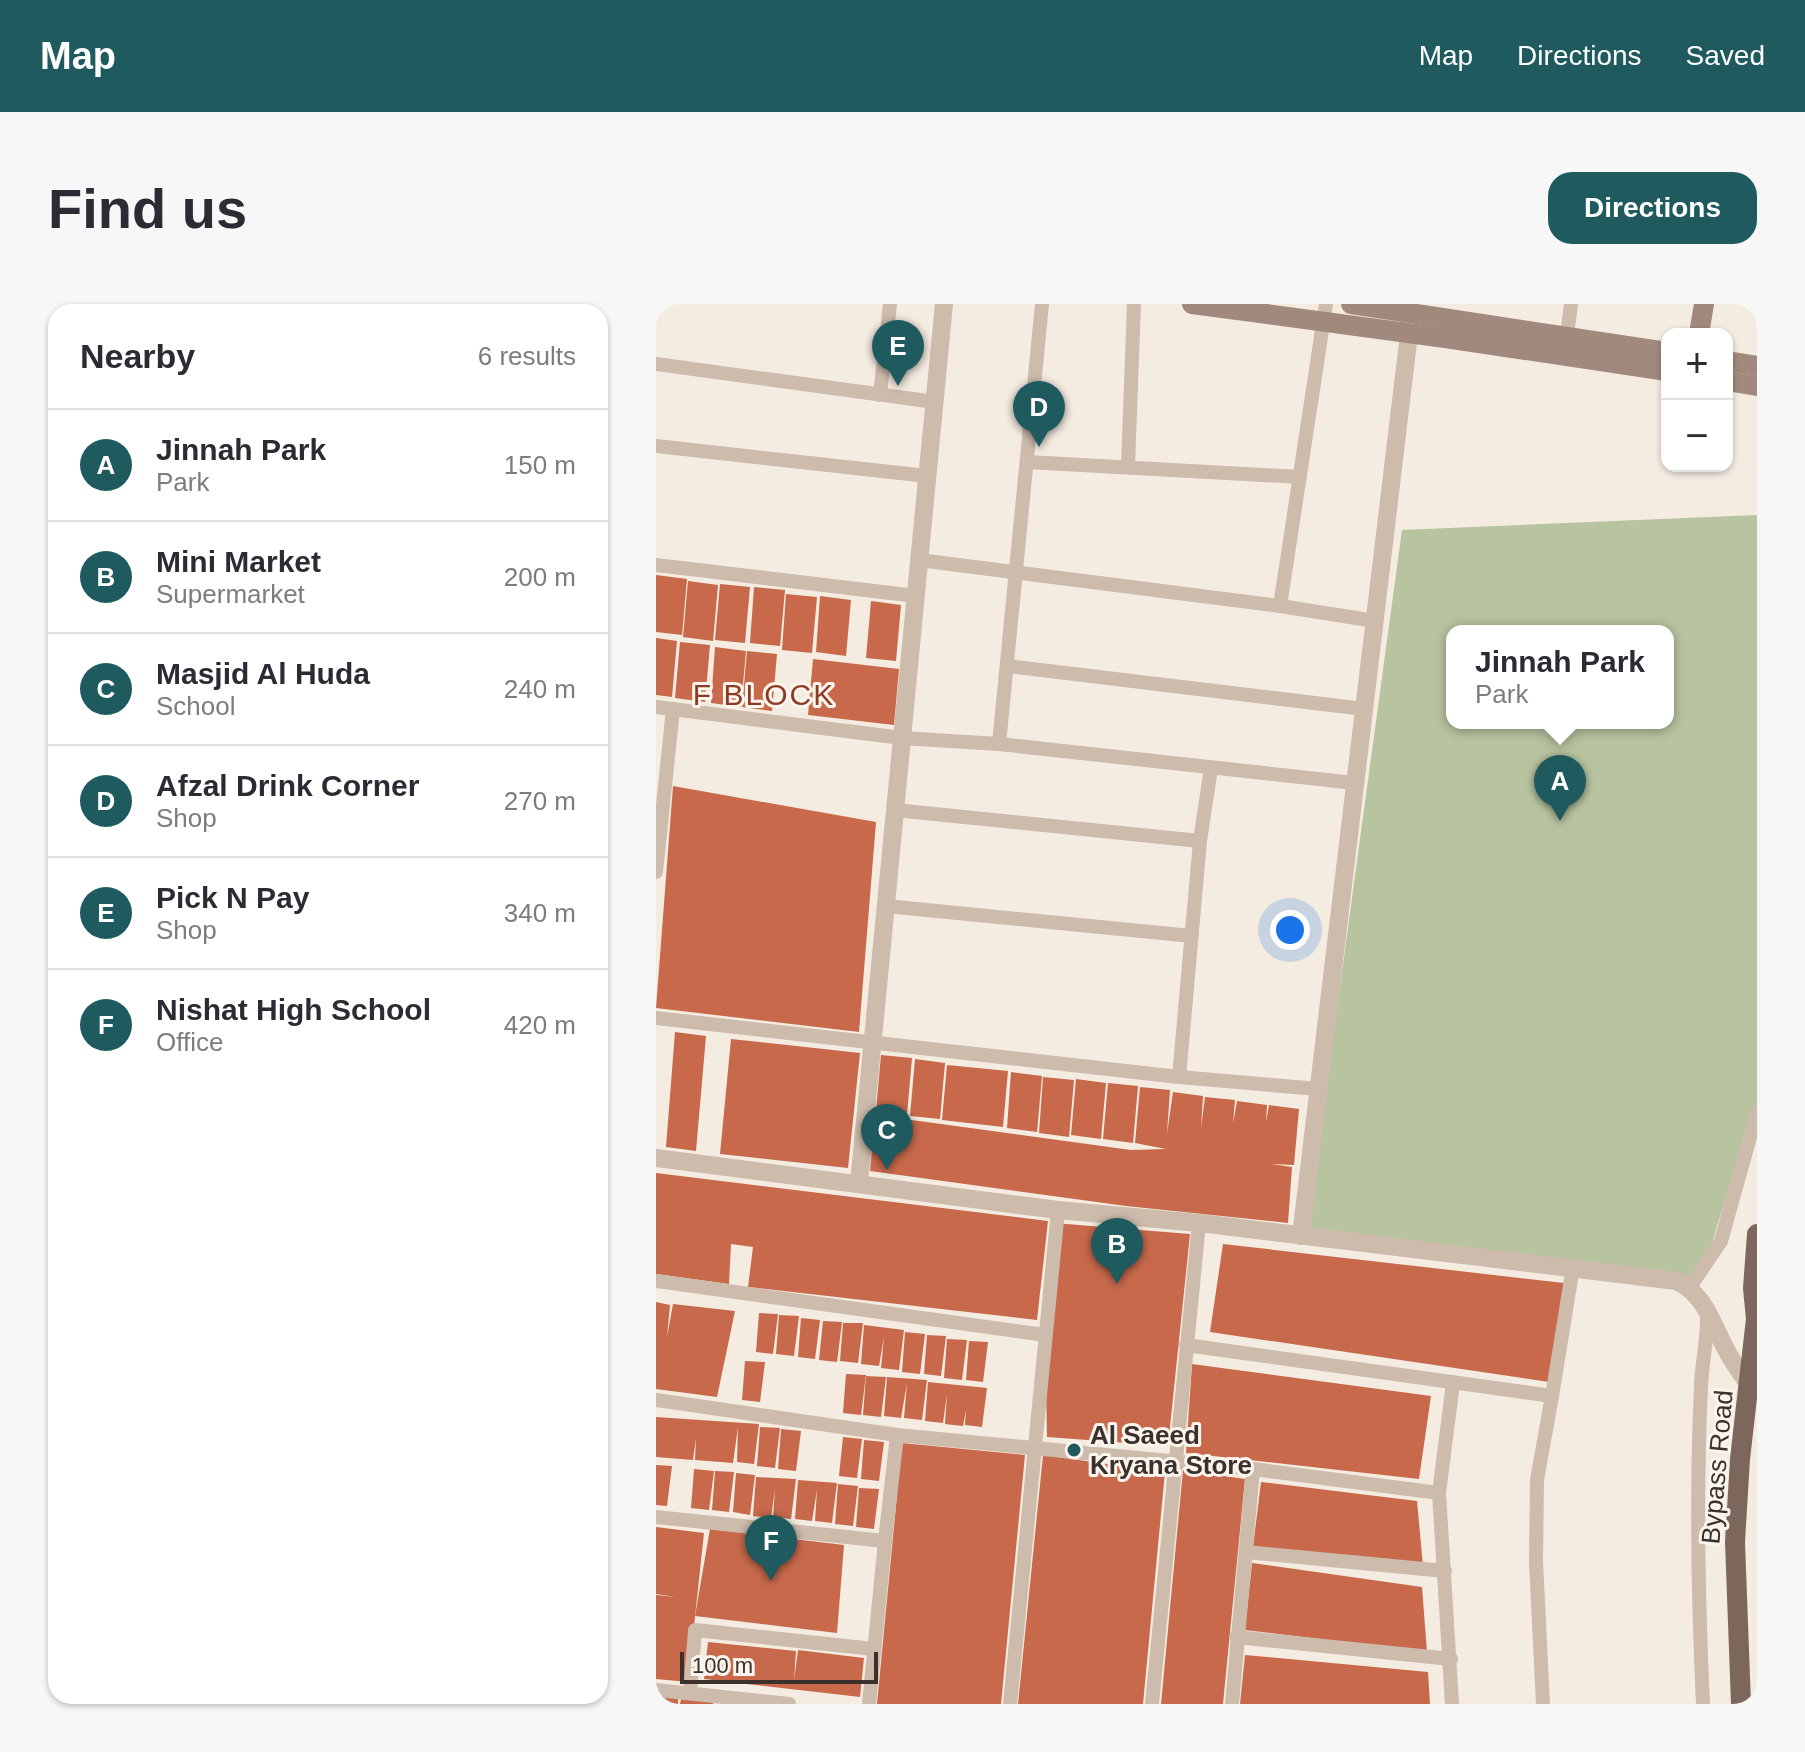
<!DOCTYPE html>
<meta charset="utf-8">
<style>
:root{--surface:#fff;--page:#f7f7f7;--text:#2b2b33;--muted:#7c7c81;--line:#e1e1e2;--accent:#1f5a5e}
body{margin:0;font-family:Helvetica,sans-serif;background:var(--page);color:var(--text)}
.controls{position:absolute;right:24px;top:24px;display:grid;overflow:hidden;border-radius:16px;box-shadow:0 2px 6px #0004}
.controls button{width:72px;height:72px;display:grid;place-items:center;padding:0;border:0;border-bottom:2px solid var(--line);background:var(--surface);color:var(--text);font:40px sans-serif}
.scale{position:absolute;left:24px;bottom:20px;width:198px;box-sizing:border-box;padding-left:8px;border:4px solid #3b302b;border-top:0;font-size:22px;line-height:28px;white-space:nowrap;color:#3b302b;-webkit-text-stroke:6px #fbf5ee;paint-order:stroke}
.you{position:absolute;left:634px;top:626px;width:28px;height:28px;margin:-20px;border:6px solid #fff;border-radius:50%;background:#1a73e8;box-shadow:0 0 0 12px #1a73e833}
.badge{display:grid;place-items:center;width:52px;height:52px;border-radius:50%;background:var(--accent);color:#fff;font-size:26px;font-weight:700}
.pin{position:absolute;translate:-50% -66px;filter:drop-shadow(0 2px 4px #0008)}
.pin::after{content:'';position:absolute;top:42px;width:28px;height:24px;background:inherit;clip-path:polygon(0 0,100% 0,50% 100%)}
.popup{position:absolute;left:790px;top:321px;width:228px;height:104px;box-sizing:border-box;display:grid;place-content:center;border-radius:16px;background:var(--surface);filter:drop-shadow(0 2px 6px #0005);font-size:26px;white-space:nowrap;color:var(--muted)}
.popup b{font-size:30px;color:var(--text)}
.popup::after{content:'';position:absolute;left:50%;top:100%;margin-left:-16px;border:16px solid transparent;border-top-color:var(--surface)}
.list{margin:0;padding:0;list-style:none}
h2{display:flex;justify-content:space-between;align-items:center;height:104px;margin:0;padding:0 32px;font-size:34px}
h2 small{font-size:26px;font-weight:400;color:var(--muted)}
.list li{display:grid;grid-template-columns:52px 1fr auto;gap:24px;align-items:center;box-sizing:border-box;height:112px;padding:0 32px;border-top:2px solid var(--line)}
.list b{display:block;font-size:30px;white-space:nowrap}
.list p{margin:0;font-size:26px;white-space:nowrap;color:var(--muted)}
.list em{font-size:26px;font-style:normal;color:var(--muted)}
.map{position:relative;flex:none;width:1101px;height:1400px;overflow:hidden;border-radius:24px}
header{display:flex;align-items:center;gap:48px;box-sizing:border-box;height:112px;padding:0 40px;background:var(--accent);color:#fff}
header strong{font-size:38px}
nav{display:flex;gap:44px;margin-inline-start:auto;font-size:28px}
.intro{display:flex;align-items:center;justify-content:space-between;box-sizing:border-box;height:192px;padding:0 48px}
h1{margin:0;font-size:56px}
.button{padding:20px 36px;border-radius:24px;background:var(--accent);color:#fff;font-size:28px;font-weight:700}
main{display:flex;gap:48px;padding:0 48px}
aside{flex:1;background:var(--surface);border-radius:24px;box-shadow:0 2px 6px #0004}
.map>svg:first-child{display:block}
.green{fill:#b8c4a0;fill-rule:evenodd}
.building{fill:#c8694b}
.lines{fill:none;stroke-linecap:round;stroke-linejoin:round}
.minor{stroke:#cdbbac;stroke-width:14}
.tertiary{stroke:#cdbbac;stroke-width:18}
.secondary{stroke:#a18a7d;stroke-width:20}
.primary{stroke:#7d675c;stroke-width:20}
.poi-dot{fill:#1f5a5e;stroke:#fbf5ee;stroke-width:3}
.labels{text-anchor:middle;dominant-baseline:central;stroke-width:6;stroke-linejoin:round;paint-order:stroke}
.poi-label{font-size:26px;font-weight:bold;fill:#3b302b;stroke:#fbf5ee;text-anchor:start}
.street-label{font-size:26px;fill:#3b302b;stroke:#fbf5ee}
.quarter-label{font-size:30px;letter-spacing:2px;fill:#8c3b22;stroke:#fbf5ee}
</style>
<header>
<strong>Map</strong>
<nav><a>Map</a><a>Directions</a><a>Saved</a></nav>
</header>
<div class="intro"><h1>Find us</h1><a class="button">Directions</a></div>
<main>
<aside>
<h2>Nearby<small>6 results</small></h2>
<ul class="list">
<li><span class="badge">A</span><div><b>Jinnah Park</b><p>Park</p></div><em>150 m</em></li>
<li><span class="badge">B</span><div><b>Mini Market</b><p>Supermarket</p></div><em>200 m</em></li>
<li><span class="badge">C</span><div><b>Masjid Al Huda</b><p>School</p></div><em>240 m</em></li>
<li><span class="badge">D</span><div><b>Afzal Drink Corner</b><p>Shop</p></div><em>270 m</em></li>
<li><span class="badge">E</span><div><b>Pick N Pay</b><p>Shop</p></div><em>340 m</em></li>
<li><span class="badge">F</span><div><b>Nishat High School</b><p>Office</p></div><em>420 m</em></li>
</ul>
</aside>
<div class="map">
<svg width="1101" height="1400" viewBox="0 0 1101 1400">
<rect width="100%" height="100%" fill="#f4ebe1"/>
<!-- green -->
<path class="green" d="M1101 211V808L1093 818 1045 975 651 925 746 226ZM796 327H1012V419H796Z"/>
<!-- building -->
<g class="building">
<polygon points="0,271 31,275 26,331 0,328"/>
<polygon points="32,277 62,281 57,337 27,333"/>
<polygon points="64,280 94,283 89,339 59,336"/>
<polygon points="98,283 129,286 124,342 94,339"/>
<polygon points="130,290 161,293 156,349 126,346"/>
<polygon points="164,292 195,296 190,352 160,348"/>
<polygon points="215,297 245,301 240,357 210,354"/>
<polygon points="0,334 21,337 16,393 0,391"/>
<polygon points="24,338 54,341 49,398 19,394"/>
<polygon points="59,343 90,347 85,403 55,399"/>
<polygon points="91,347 121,350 116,407 86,403"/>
<polygon points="157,355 243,365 238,421 152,411"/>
<polygon points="17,482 220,518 203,728 0,704"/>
<polygon points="19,728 50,732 40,847 10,843"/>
<polygon points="75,735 204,749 192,864 64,850"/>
<polygon points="225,751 256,754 251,811 220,807"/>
<polygon points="259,755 289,759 284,815 254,812"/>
<polygon points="291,761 352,767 347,823 286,816"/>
<polygon points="355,768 386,772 381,828 351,824"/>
<polygon points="387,773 418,776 413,833 383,829"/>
<polygon points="420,775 450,779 445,835 415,831"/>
<polygon points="452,779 482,782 477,839 447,835"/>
<polygon points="484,783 514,786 511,830 517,788 547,792 545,824 549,793 579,796 577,820 581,797 611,801 610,818 613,801 643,805 638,861 615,860 636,863 632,919 470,902 214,867 219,811 475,846 510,845 479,839"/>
<polygon points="0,869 392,917 381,1016 92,983 97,943 75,940 73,980 0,970"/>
<polygon points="398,919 534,930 512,1142 391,1133 389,1031"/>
<polygon points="567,940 908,979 893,1078 554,1028"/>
<polygon points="0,998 14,1001 11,1033 17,1000 79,1007 61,1093 0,1085"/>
<polygon points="103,1009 122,1010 117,1050 100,1048"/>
<polygon points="123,1011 143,1012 138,1052 120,1050"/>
<polygon points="145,1014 164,1016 159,1055 142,1053"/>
<polygon points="167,1017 186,1018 181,1058 163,1056"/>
<polygon points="187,1019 207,1019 202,1059 184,1057"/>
<polygon points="208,1021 248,1026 243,1066 225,1064 228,1033 223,1062 205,1060"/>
<polygon points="249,1028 269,1030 264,1070 246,1068"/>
<polygon points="271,1031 290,1032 285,1072 268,1070"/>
<polygon points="291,1035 311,1036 306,1076 288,1074"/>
<polygon points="313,1037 332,1038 327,1078 310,1076"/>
<polygon points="89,1057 109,1058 104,1098 86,1096"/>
<polygon points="536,1060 775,1092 763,1175 530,1149"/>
<polygon points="190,1070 210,1071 205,1111 187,1109"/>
<polygon points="210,1072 230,1073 225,1113 207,1111"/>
<polygon points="231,1073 271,1076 266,1116 248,1114 251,1079 245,1114 228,1112"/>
<polygon points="272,1078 331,1084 326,1123 309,1121 310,1106 307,1122 289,1120 291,1090 287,1119 269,1117"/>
<polygon points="0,1113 103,1120 98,1160 81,1158 82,1123 77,1159 39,1156 40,1134 37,1156 0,1153"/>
<polygon points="104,1123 124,1124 119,1164 101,1162"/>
<polygon points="125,1125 145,1127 140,1167 122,1165"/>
<polygon points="187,1133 206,1135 201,1174 183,1172"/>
<polygon points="208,1136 228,1138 223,1177 205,1175"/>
<polygon points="246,1139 369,1151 345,1400 221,1400"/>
<polygon points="387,1151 509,1168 487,1400 362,1400"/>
<polygon points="0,1161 16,1162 11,1202 0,1201"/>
<polygon points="38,1165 58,1167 53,1206 35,1204"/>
<polygon points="527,1166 589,1175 567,1400 505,1400"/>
<polygon points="59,1167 78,1168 73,1208 56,1206"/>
<polygon points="80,1169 99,1171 94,1211 77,1208"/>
<polygon points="100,1173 140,1175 135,1215 117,1213 119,1185 115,1214 97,1212"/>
<polygon points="142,1176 181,1179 176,1219 159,1217 161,1186 156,1217 139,1215"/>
<polygon points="605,1178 761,1197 767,1262 597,1243"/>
<polygon points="182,1180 202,1182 197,1222 179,1220"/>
<polygon points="203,1184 223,1185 218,1225 200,1223"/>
<polygon points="0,1223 48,1229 32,1378 0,1375 0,1291 20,1293 0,1290"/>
<polygon points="54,1225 188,1241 181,1329 39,1312"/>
<polygon points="596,1259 766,1283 771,1348 589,1326"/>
<polygon points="52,1338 140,1347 138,1377 142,1346 208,1354 204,1393 48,1375"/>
<polygon points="589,1351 772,1368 774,1400 584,1400"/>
<polygon points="0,1392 22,1394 22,1400 0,1400"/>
<polygon points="25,1395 57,1398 57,1400 24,1400"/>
</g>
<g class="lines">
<!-- minor -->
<g class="minor">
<polyline points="910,39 915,0"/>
<polyline points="0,60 279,98"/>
<polyline points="224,91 234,0"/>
<polyline points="0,142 271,172"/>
<polyline points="371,158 644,173"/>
<polyline points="472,162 478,0"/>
<polyline points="263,256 624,302 719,317"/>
<polyline points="0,261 260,292"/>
<polyline points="624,302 670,0"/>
<polyline points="352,362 708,405"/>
<polyline points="0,403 246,434 343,440 699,479"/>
<polyline points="343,440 386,0"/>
<polyline points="239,506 544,537"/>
<polyline points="0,568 17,405"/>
<polyline points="230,602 536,632"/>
<polyline points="0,714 523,773 662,785"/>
<polyline points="523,773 544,537 555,464"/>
<polyline points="0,977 389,1031"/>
<polyline points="1034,983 1065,937 1101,808"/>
<polyline points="530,1041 896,1092 881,1176 880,1258 887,1400"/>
<polyline points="896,1092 917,963"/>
<polyline points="0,1096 241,1131"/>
<polyline points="783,1189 797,1079"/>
<polyline points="0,1213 229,1237 241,1131 597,1165 783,1189 796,1400"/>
<polyline points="590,1248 789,1267"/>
<polyline points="580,1333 795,1355"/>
<polyline points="0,1386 133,1400"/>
<polyline points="34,1389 39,1326 218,1345"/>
<polyline points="213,1400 229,1237"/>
<polyline points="354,1400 402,906"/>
<polyline points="496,1400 543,919"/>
<polyline points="576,1400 597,1165"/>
<path d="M1047 1400C1042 1295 1040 1187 1045 1082 1046 1057 1052 1034 1051 1009"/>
</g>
<!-- tertiary -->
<g class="tertiary">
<path d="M0 854 402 906 543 919 1020 977C1050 990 1057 1023 1072 1049 1078 1060 1086 1071 1093 1081"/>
<polyline points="203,879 288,0"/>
<polyline points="645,932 753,30"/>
</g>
<!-- secondary -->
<g class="secondary">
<polyline points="536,0 789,34 1011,67"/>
<polyline points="695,0 1011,48"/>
<polyline points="1043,30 1048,0"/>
<polyline points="1071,57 1101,62"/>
<polyline points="1071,77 1101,82"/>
</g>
<!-- primary -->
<polyline class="primary" points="1085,1400 1079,1238 1084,1155 1100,1015 1097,984 1101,930"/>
</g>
<!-- markers -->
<circle class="poi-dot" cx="418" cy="1146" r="8"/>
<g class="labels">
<!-- poi labels -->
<g class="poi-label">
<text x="434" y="1131">Al Saeed<tspan x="434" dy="30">Kryana Store</tspan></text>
</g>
<!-- street labels -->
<g class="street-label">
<text transform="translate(1061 1163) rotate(-85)">Bypass Road</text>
</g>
<!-- quarter labels -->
<g class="quarter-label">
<text x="108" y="390">F BLOCK</text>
</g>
</g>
</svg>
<div class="controls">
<button>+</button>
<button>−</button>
</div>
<div class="scale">100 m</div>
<div class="you"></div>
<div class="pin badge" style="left:904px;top:517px">A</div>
<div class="popup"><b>Jinnah Park</b>Park</div>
<div class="pin badge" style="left:461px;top:980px">B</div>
<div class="pin badge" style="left:231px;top:866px">C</div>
<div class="pin badge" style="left:383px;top:143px">D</div>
<div class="pin badge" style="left:242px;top:82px">E</div>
<div class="pin badge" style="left:115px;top:1277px">F</div>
</div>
</main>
